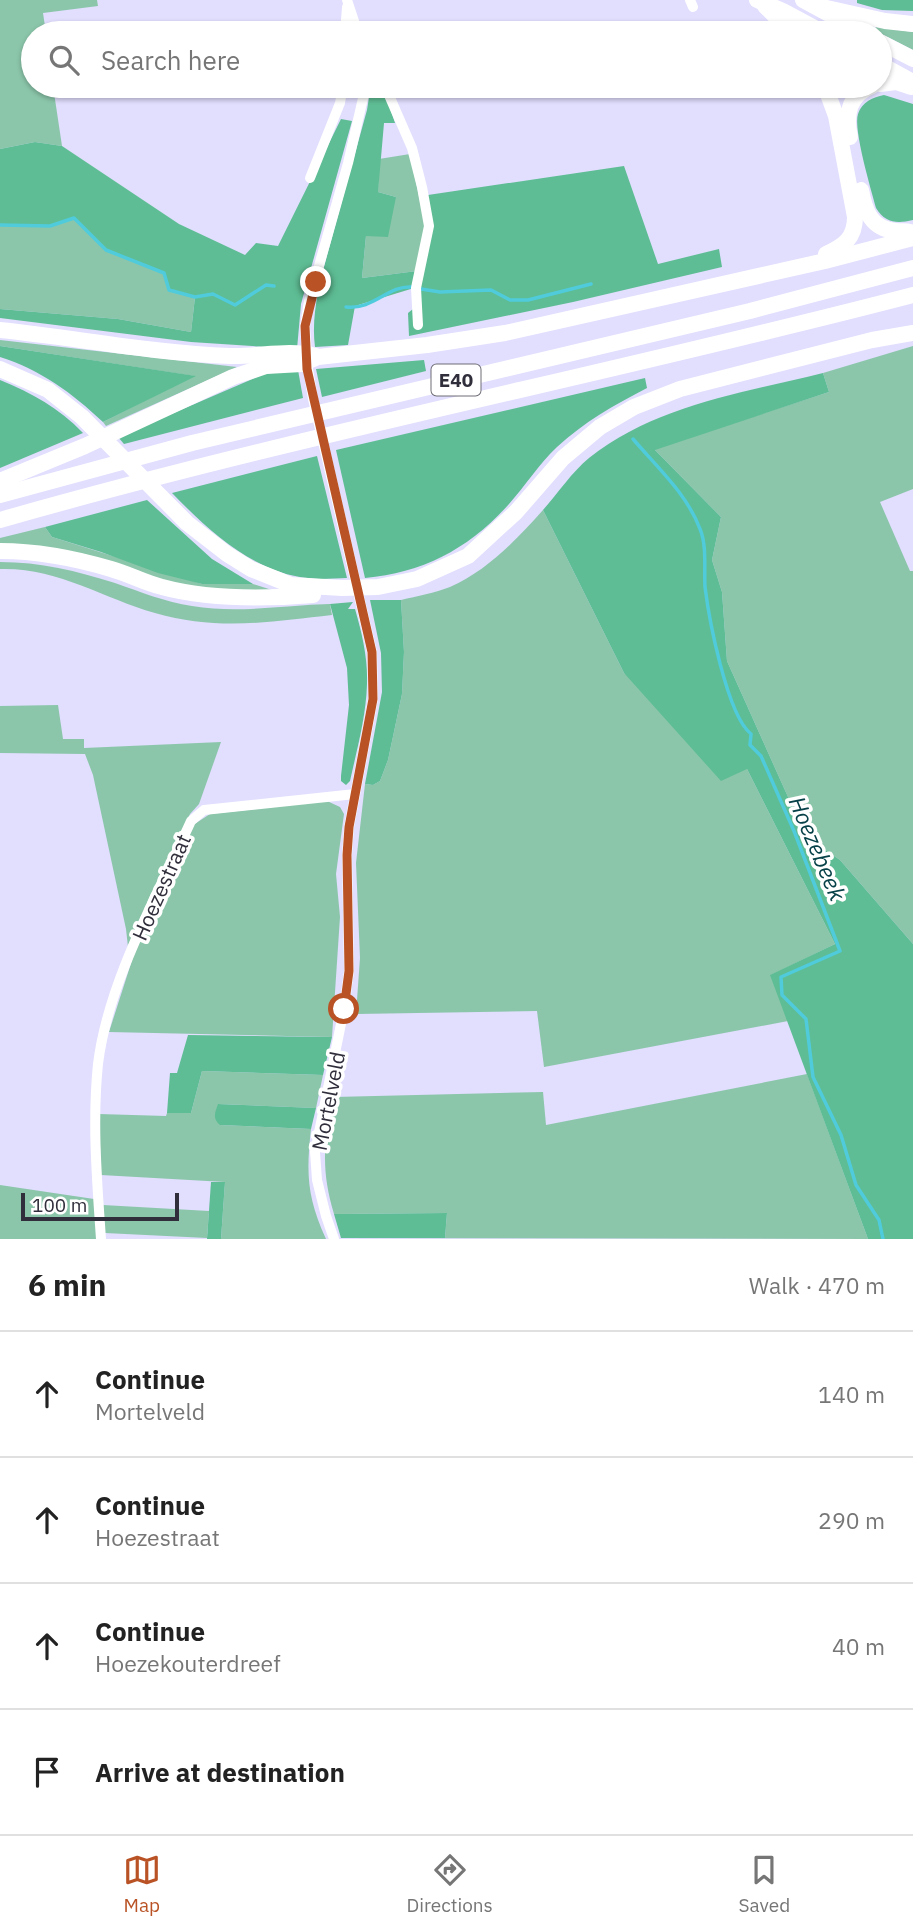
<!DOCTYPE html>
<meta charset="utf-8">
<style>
:root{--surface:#fff;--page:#f6f6f6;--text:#222;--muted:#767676;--line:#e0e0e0;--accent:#b95326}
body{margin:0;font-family:"IBM Plex Sans",sans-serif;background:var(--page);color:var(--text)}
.scale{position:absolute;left:21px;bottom:18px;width:158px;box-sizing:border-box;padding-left:7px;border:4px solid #302e3b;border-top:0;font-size:19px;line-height:24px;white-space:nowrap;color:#302e3b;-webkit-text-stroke:5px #fff;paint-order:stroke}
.stop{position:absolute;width:21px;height:21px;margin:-16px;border:5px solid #b95326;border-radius:50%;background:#fff}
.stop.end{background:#b95326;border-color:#fff;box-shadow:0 2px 7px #0008}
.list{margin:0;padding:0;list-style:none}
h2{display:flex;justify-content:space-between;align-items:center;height:91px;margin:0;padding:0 28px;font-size:30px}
h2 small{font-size:23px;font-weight:400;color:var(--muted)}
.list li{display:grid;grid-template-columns:46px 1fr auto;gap:21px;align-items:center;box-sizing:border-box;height:126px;padding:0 28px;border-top:2px solid var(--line)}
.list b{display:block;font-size:26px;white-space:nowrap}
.list p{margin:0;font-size:23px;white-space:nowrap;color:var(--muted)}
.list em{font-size:23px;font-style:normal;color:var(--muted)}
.icon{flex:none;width:38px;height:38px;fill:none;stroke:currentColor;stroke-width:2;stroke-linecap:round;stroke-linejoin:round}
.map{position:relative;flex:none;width:913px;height:1239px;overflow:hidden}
.search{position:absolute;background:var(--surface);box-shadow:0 2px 5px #0004;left:21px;right:21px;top:21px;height:77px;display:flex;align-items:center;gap:18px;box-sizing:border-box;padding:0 24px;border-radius:38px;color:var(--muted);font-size:26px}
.sheet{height:595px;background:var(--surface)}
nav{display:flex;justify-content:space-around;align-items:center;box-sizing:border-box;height:98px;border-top:2px solid var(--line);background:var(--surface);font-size:19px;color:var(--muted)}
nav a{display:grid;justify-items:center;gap:4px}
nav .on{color:var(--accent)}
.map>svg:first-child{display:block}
.green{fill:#8bc6aa}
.forest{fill:#5ebd94}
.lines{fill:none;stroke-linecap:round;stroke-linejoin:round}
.stream{stroke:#50cbdb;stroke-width:3.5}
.minor{stroke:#fff;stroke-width:10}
.highway{stroke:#fff;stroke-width:16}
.route{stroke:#b95326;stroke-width:9}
.labels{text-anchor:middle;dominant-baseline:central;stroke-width:7;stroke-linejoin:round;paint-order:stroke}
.shield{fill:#fff;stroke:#6e6d76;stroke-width:2}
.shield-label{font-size:19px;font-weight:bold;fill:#302e3b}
.street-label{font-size:21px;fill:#302e3b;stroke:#fff}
.water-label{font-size:23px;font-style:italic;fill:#084249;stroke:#fff}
</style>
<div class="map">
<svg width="913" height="1239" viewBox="0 0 913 1239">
<rect width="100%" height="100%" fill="#e1defe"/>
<!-- green -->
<g class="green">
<polygon points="0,0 97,0 98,6 43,13 46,33 33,33 33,86 53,86 62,146 35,142 0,149"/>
<polygon points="876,27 913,32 913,50 874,30"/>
<polygon points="410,154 425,225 417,271 362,278 366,236 396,197 378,192 379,159"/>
<polygon points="74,218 106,250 164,273 169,290 195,297 191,332 118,319 0,309 0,225 50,226"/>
<polygon points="0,340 237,367 106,426 103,422 194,376 0,346"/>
<polygon points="913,346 913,489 880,502 910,571 913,571 913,944 840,860 806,837 727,661 722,592 712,560 721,517 654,449 829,392 823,373"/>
<path d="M543 510 624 673 747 769 835 944 771 975 788 1021 544 1067 537 1011 356 1014 360 958 356 863 365 784 373 785 380 781 388 760 402 694 404 652 401 600C417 596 435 593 450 587 488 570 516 540 543 510Z"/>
<polygon points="45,527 52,537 202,584 253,584 272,590 214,592 0,545 0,538"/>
<path d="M0 562C40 562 77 571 115 583 141 592 165 602 192 606 239 614 284 605 330 604L332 615C269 622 218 631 155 613 103 598 56 567 0 569Z"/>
<polygon points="58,705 63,739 84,739 84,748 221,742 199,804 190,814 128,947 126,929 93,775 85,754 0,753 0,706"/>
<polygon points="327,801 340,807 344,814 336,874 340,917 332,1037 109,1032 134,954 193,825 210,814"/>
<path d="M202 1071 323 1075 316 1108 219 1104 220 1125 311 1129C306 1174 307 1197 326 1239H221L225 1182 101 1175 99 1114 166 1116 167 1113H191Z"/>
<path d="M807 1074 868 1239 341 1238H445L447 1213 334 1214C321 1171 323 1140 334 1097L543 1092 546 1125Z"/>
<polygon points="0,1185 94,1199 97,1239 0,1239"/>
<polygon points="103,1205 209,1211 207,1238 105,1233"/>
</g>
<!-- forest -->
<g class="forest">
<polygon points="857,0 913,0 913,11 882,10 857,3"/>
<path d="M370 91 382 92 387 99 395 123H384L378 192 396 197 388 237 366 236 362 278 417 271 414 288 355 306 348 345 315 347C310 309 324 268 334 230 345 190 356 150 367 110Z"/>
<path d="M884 95 913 104V220C897 224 885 223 876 208 871 189 853 129 858 114 862 102 873 97 884 95Z"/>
<polygon points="341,119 352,121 301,304 297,349 191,342 0,318 0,309 118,319 191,332 195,297 169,290 164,273 106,250 74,218 50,226 0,225 0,149 35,142 62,146 179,224 245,255 256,243 278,246"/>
<polygon points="624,166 658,264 719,249 722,267 573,302 409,336 408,313 419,304 428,195"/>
<path d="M0 346 196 376 103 422C72 393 41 370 0 357Z"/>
<polygon points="424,360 426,371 322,397 316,369"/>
<polygon points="298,370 303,398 124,444 118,437 264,374"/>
<path d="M823 373 829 392 655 450 721 517 712 560 722 592 727 661 806 837 840 860 913 944V1239H868L770 975 835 944 747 769 721 781 624 673 543 510C558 493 572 472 589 458 656 405 743 393 823 373Z"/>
<path d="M645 378 647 388C614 405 584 422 557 447 539 464 525 486 509 504 470 548 423 573 365 578L336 450Z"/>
<path d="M0 380C32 393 59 408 83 433L0 468Z"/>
<path d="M317 456 347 578C334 578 321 580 308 578 254 573 208 530 172 493Z"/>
<polygon points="147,500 212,559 253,584 202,584 158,573 101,552 52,537 45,527"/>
<polygon points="370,600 401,600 404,652 402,694 388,760 380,781 373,785 365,784 382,692 381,653"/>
<path d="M353 602 348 609H355C362 633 368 659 367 684 366 717 357 749 350 781L346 785 341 781V776L349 705 347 668 330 604Z"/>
<polygon points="188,1035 332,1037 323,1075 202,1071 191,1113 167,1113 170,1073 177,1073"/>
<path d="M218 1104 316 1108 311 1129 220 1125C212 1118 215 1113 218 1104Z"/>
<polygon points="211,1182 225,1182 221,1239 207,1239"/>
<polygon points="447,1213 445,1238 341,1238 334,1214"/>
</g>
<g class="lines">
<!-- stream -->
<g class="stream">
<polyline points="0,225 50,226 74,218 106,250 164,273 169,290 195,297 213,294 235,305 266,285 274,286"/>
<polyline points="421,289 440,292 491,290 510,300 528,300 591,284"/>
<path d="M346 307C374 310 388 285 412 287"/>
<path d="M633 439C657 467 687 494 700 529 707 545 704 569 705 587 709 619 727 715 751 734L750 745 761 756 794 831 840 951 781 977 782 995 806 1019 813 1077 841 1135 856 1185 879 1220 883 1239"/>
</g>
<!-- minor -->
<g class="minor">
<polyline points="347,0 358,33"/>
<polyline points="690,0 693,7"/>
<polyline points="345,33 347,7"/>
<polyline points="385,86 412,148 422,187 429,226 416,288 418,325"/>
<polyline points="310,178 340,103 343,86"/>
<path d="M101 1239C97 1181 92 1122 98 1064 108 982 157 896 191 821L204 810 355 794"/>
<polyline points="334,1239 326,1216 317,1180 315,1152 344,1009 349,971 347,855 349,827 373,699 372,652 313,399 308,369 305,326 309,301 348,163 364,94 364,86"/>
</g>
<!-- highway -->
<g class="highway">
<polyline points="757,0 783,11 824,33"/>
<polyline points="803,0 864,33"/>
<polyline points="813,5 885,21 913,24"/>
<polyline points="765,6 792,33"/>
<polyline points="880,42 913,59"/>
<polyline points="880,64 913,82"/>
<polyline points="880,84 896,82 911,87"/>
<path d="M825 86 836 116 855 217C855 238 844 246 826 254"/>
<path d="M850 137C845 114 849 95 872 86"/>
<path d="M861 190C865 211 871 229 896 231 903 232 906 230 913 233"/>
<path d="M0 330C77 338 153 353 230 356 259 357 288 349 316 356"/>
<polyline points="0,369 48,390 82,417 187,523 227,554 251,569 291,585 342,588 378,587 417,579 468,556 516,512 563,458 600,427 634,407 680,389 872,340 913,333"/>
<polyline points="0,481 85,446 233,377 266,366 302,364 318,357 427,345 505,333 825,261 913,238"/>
<polyline points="0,495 192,443 750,311 913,268"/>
<path d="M0 520C302 434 610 374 913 295"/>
<path d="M0 551C39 551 74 558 111 569 129 574 145 583 162 587 210 600 264 599 313 595"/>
</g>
</g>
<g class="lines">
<!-- route -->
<polyline class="route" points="316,282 305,326 307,369 372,652 373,699 349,827 347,855 349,971 344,1009"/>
</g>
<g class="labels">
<!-- shield labels -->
<rect class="shield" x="431.5" y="364.5" width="49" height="31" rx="5"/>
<g class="shield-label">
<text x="456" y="380">E40</text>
</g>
<!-- street labels -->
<g class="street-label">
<text transform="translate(161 887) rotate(-66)">Hoezestraat</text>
<text transform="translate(328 1101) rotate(-79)">Mortelveld</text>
</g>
<!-- water labels -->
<g class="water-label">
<text transform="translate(818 848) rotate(67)">Hoezebeek</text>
</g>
</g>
</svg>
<div class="scale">100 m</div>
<div class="stop" style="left:344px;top:1009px"></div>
<div class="stop end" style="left:316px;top:282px"></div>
<div class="search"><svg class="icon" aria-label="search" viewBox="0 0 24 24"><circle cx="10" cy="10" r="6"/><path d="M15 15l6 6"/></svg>Search here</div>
</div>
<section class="sheet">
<h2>6 min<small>Walk · 470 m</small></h2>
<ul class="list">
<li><svg class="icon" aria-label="ahead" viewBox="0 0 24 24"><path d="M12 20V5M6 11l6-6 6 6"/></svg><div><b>Continue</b><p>Mortelveld</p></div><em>140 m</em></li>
<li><svg class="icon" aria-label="ahead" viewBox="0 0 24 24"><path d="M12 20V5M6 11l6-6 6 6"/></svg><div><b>Continue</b><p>Hoezestraat</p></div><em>290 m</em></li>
<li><svg class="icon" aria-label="ahead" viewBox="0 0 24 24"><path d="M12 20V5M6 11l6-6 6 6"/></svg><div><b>Continue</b><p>Hoezekouterdreef</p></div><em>40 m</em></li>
<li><svg class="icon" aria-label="arrive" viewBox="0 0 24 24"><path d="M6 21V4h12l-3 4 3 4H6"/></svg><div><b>Arrive at destination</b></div></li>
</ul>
</section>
<nav>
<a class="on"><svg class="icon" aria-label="map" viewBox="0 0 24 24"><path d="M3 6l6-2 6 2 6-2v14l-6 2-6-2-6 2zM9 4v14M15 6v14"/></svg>Map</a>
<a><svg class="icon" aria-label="directions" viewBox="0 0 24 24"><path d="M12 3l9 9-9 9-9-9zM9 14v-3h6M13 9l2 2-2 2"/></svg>Directions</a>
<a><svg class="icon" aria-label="saved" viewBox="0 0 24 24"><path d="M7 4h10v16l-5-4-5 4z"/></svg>Saved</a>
</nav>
